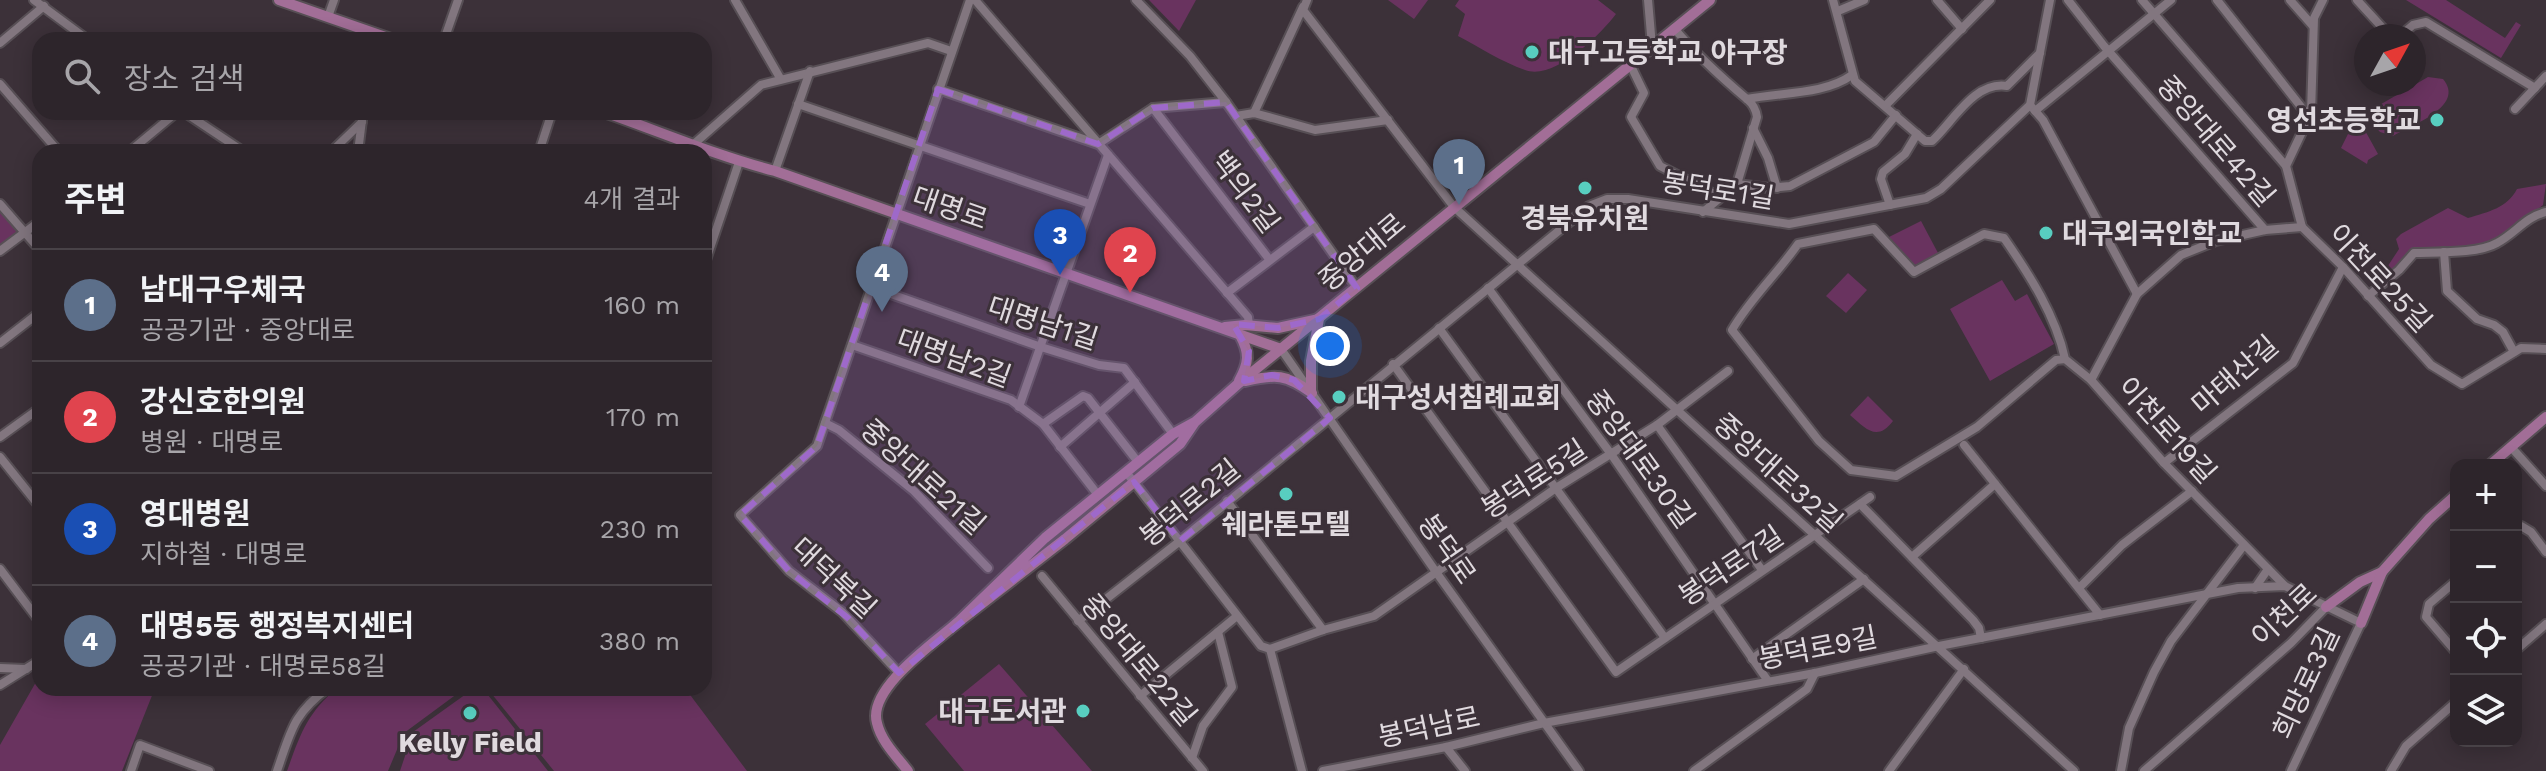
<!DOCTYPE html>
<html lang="ko">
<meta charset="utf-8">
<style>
:root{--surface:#2d252b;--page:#352d33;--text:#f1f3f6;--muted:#a7a5a9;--line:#484247;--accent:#58cec0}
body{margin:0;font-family:"Work Sans","Noto Sans KR",sans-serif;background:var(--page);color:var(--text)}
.controls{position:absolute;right:24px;bottom:24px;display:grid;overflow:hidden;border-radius:16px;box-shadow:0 4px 20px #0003}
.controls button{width:72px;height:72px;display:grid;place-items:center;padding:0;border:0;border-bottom:2px solid var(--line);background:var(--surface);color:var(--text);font:40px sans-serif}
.compass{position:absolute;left:2354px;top:24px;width:72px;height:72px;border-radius:50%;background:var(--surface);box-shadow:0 4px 20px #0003;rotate:50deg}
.you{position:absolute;left:1330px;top:346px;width:28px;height:28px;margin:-20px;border:6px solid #fff;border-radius:50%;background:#1a73e8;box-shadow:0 0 0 12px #1a73e833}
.badge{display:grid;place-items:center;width:52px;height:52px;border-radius:50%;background:var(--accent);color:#fff;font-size:26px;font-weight:700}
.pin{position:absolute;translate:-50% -66px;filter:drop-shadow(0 2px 4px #0008)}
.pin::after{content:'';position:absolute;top:42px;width:28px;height:24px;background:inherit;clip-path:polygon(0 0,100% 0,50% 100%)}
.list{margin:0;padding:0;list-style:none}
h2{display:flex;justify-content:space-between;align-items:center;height:104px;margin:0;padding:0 32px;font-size:34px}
h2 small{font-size:26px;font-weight:400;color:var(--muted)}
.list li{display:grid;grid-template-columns:52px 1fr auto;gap:24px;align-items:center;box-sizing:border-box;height:112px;padding:0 32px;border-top:2px solid var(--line)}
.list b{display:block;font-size:30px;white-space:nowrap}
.list p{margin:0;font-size:26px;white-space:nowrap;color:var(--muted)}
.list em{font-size:26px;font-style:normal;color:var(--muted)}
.icon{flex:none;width:44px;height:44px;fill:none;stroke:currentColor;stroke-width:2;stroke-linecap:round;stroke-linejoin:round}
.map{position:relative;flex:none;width:2546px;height:771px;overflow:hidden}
.search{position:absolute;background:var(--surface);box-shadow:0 4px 20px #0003;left:32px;top:32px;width:680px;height:88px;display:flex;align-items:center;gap:20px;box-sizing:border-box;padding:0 28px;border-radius:24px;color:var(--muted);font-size:30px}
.panel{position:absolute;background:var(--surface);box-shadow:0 4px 20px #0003;left:32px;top:144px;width:680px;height:552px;border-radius:24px}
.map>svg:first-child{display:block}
.green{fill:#69335f}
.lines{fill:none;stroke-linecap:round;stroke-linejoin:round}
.minor-casing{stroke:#574f55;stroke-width:12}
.major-casing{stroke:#574f55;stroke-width:14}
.minor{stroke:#82767f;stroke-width:8}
.major{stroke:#a26e97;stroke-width:10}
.marked{fill:#9e69ca;fill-opacity:0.2;stroke:#9e69ca;stroke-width:6;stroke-dasharray:16 10;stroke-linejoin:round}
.poi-dot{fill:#58cec0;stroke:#3c3139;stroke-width:3}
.labels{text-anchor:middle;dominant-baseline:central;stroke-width:6;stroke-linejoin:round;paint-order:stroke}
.poi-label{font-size:28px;font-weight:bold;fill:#e0dadf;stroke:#3c3139;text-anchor:start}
.street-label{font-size:28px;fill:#e0dadf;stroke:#3c3139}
</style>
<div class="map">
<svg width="2546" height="771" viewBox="0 0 2546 771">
<rect width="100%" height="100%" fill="#3c3139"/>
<!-- green -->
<g class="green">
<polygon points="1149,0 1196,0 1179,31"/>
<polygon points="1388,0 1428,0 1414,19"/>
<path d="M1459 0H1598L1616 14C1600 35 1554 81 1525 70 1502 62 1479 47 1458 36L1465 14 1455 6Z"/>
<polygon points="2406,0 2446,0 2505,38 2516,22 2521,25 2501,58"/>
<path d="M2428 77 2443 79C2466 106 2412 125 2393 136L2380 132C2373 125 2371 116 2376 107Z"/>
<polygon points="2357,116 2378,154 2368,160 2367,164 2341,148"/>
<path d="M2546 184 2543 205 2496 244 2414 253 2381 285 2378 281 2399 249 2396 239 2401 234 2448 208 2468 218C2488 212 2507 208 2517 189Z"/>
<polygon points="0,204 24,232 0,247"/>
<polygon points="1921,221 1938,253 1915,265 1889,237"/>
<polygon points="1848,273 1867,290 1846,313 1826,296"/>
<polygon points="2002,280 2015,301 2027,294 2054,344 1990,381 1950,309"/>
<path d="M1868 396 1893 421C1877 442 1866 429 1850 415Z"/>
<polygon points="999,664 1092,771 964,771 925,724"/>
<polygon points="40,675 40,688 155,688 122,771 0,771 0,745"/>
<path d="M337 688H465L404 733 388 771H287C300 735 307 713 337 688Z"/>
<polygon points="487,688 685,688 747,771 554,771"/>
<polygon points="473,689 488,695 548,771 400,771 413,732"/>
</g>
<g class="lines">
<defs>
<g id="minor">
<polyline points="34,0 88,40"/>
<polyline points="735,0 780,78"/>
<polyline points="975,0 1248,317 1249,325"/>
<polyline points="1136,0 1190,56 1226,102 1357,288"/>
<polyline points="1307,0 1303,10 1454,207 2074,771"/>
<polyline points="1648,0 1652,46"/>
<path d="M1833 0 1855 81 1925 141H1932C1953 122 1974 81 2007 86L2040 53"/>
<polyline points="1937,0 1962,29"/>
<polyline points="2068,0 2104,46 2265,230"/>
<polyline points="2142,0 2286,166"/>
<polyline points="2217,0 2309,117"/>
<polyline points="2290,0 2313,26"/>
<polyline points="2323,0 2314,18 2311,113 2286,166 2302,227 2343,267 2431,365 2462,384 2521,348 2546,349"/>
<polyline points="2357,0 2390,36"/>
<polyline points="1838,11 1864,0"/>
<polyline points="328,17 334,0"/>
<path d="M1674 28C1696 55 1722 78 1748 100 1754 105 1756 110 1757 117L1737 184"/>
<polyline points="2400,36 2413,25 2426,22 2535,88"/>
<polyline points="444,40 458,0"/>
<polyline points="0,43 44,6"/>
<polyline points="1630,64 1644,93 1631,117 1660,166 1720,197"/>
<polyline points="0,84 59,152"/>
<polyline points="938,89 1098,144 1153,108 1226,102"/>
<path d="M1747 99C1781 92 1824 95 1852 75"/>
<polyline points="798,104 1090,204"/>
<polyline points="2030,105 2043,120 2137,294"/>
<polyline points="1885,106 1990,0"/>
<polyline points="1153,108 1269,259"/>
<polyline points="2515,109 2546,76"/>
<polyline points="2035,111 2171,0"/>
<polyline points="184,112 244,152"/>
<polyline points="1254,113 1303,7"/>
<polyline points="1236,116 1254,113 1315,130 1388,120"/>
<polyline points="1753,128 1768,158 1777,188"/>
<polyline points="695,143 761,85 928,43 951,51"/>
<polyline points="129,152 177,112"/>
<polyline points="331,152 362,122"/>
<polyline points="358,152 363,112"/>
<polyline points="539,152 552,112"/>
<polyline points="775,171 810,71"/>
<polyline points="0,204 40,250"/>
<polyline points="1890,205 1881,179 1883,172 1905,154 1917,134"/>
<polyline points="1703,212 1737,184 1769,188 1790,186 1874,142 1896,115"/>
<polyline points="0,251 40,221"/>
<polyline points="2444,252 2447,291 2477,319 2494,325 2503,332 2514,352"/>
<polyline points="704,266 739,162"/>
<polyline points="871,287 1041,347 1099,365 1124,368 1173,434"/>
<polyline points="1488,288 1611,454 1768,681"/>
<polyline points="1227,293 1314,227"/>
<path d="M2368 296 2399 270 2414 253C2436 252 2478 254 2497 243 2516 233 2525 217 2546 212"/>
<polyline points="1439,328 1665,638"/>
<polyline points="0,343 40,312"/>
<polyline points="852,345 1011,400 1043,424 1098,495"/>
<polyline points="1281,349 1436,572 1579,771"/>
<path d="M2065 359C2056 316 2029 274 2004 238L1984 234 1914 272 1874 229 1798 244C1777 274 1750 299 1732 330L1819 441 1851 470 1896 476 1977 427 2056 360 2065 359 2091 380 2164 463 2285 586"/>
<polyline points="1393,364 1616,672 1870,497"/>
<polyline points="2091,380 2137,294 2181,255 2216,241 2265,230 2302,227"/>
<polyline points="1019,407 1108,155"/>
<polyline points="825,423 839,430 914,491 988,568"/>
<polyline points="1043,424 1083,396 1088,398 1138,462"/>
<polyline points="1657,425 1762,570"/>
<polyline points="0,437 40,408"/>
<polyline points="1964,445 2100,615"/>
<polyline points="1060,447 1135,382"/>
<polyline points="2511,447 2546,486"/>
<polyline points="0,457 40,507"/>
<polyline points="2164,463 2293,363 2343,267"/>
<polyline points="1126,472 1261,646 1270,649 1323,630 1374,616 1556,488 1657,425 1728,371"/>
<polyline points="1227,501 1323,630"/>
<polyline points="1860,504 1973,620 1979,628 1981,638"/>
<polyline points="2516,530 2521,526 2531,532 2546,552"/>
<polyline points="1912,557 1995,484"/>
<polyline points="0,569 40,622"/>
<polyline points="1042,576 1203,771"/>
<polyline points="2456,581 2429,604 2426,617 2456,652"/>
<polyline points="2079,588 2122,545 2192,491"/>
<polyline points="2255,588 2268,569"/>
<polyline points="1078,621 1180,541 1589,206 1607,199 1628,199 1789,224 1926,198 1941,189 2030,105 2050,0"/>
<polyline points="1270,649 1302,771"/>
<polyline points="2516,650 2546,624"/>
<polyline points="1752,659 1864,579"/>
<polyline points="0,668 26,669"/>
<polyline points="899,673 842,612 789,571 740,515 817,446 970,0"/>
<polyline points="0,685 40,660"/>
<polyline points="1140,696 1237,616"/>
<polyline points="1446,747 1465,771"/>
<polyline points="1192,758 1203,726 1232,687 1218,632"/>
<polyline points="131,771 140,745 209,771"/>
<path d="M277 771C291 731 293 714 328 688"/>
<polyline points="1323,771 1446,747 1544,723 1815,673 1939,646 2238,588 2285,586 2361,623 2291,771"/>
<polyline points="1694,771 1807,689 1815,673"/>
<polyline points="1889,771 1964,669"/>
<polyline points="2121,771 2129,728 2154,672 2171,641 2244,545"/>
<polyline points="2144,771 2291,643 2326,607"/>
<polyline points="2391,771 2406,746 2456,702"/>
</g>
<g id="major">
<polyline points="279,0 394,40"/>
<path d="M604 112C661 132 717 156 775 171L1281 349"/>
<polyline points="1225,327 1245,325 1278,328 1319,319 1311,361 1311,392"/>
<path d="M1239 381C1249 363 1250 353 1240 335"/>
<path d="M1245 381C1276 374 1286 374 1312 393"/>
<polyline points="1195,422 1180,444 1065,539 957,623 1045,538 1173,434 1195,422 1239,383 1710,0"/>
<polyline points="2490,465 2546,417"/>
<polyline points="2326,607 2360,582 2382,572 2429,519 2456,495"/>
<polyline points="2361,623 2382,572"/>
<path d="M908 771C897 757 881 741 877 723 867 689 934 643 957 623"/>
</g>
</defs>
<!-- minor casing -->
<use href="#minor" class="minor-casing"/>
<!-- major casing -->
<use href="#major" class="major-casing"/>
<!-- minor -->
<use href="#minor" class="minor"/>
<!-- major -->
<use href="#major" class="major"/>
</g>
<!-- marked area -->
<path class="marked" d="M938 89 1098 144 1153 108 1226 102 1357 288 1319 319 1278 328 1233 324 1249 351 1244 381 1272 375 1294 380 1330 418 1180 541 1134 482 899 673 848 618 789 571 740 515 817 446Z"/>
<!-- markers -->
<g class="poi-dot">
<circle cx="1532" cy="52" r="8"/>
<circle cx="2437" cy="120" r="8"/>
<circle cx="1585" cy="188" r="8"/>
<circle cx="2046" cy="233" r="8"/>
<circle cx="1339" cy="397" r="8"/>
<circle cx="1286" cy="494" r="8"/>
<circle cx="1083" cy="711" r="8"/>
<circle cx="470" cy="713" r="8"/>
</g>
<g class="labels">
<!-- poi labels -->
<g class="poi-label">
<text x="1548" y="52">대구고등학교 야구장</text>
<text x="2421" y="120" text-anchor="end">영선초등학교</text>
<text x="1585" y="218" text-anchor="middle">경북유치원</text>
<text x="2062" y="233">대구외국인학교</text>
<text x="1355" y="397">대구성서침례교회</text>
<text x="1286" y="524" text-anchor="middle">쉐라톤모텔</text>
<text x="1067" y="711" text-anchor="end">대구도서관</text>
<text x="470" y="742" text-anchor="middle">Kelly Field</text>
</g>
<!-- street labels -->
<g class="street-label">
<text transform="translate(2216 141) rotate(49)">중앙대로42길</text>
<text transform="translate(1718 190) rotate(9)">봉덕로1길</text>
<text transform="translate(1245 192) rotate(53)">백의2길</text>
<text transform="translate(950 208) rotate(19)">대명로</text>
<text transform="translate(1362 252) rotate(-40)">중앙대로</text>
<text transform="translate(2380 278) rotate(47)">이천로25길</text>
<text transform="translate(1043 323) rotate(18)">대명남1길</text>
<text transform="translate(954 358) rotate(20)">대명남2길</text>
<text transform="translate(2235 375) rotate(-41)">마태산길</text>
<text transform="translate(2167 430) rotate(48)">이천로19길</text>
<text transform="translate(1640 459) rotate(54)">중앙대로30길</text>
<text transform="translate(1778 473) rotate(42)">중앙대로32길</text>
<text transform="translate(923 477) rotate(42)">중앙대로21길</text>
<text transform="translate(1534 479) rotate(-33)">봉덕로5길</text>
<text transform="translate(1190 503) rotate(-39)">봉덕로2길</text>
<text transform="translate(1447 549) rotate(55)">봉덕로</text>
<text transform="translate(1731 566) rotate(-34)">봉덕로7길</text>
<text transform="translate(834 578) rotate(43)">대덕북길</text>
<text transform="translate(2284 615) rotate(-43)">이천로</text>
<text transform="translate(1818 648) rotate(-11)">봉덕로9길</text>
<text transform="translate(1139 660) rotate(50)">중앙대로22길</text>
<text transform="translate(2306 683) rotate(-65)">희망로3길</text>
<text transform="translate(1429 727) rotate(-12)">봉덕남로</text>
</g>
</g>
</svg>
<div class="controls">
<button>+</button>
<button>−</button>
<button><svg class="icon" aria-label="locate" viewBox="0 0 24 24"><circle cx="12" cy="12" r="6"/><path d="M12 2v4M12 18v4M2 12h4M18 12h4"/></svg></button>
<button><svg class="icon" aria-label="layers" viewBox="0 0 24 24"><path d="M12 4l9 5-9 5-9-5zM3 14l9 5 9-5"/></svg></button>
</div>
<svg class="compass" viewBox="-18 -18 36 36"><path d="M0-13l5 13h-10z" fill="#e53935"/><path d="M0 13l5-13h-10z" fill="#a7a5a9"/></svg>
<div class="you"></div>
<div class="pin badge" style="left:1459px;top:205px;background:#5c6f8a">1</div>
<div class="pin badge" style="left:1130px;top:293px;background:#e0444e">2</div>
<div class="pin badge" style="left:1060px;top:275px;background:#1a4fb4">3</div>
<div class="pin badge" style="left:882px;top:312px;background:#5c6f8a">4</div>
<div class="search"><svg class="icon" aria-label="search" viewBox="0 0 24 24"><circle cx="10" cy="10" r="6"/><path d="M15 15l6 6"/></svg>장소 검색</div>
<section class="panel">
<h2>주변<small>4개 결과</small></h2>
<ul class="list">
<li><span class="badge" style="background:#5c6f8a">1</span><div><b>남대구우체국</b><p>공공기관 · 중앙대로</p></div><em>160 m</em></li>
<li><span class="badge" style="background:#e0444e">2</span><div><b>강신호한의원</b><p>병원 · 대명로</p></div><em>170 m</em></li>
<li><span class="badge" style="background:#1a4fb4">3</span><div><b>영대병원</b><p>지하철 · 대명로</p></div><em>230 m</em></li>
<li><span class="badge" style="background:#5c6f8a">4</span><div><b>대명5동 행정복지센터</b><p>공공기관 · 대명로58길</p></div><em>380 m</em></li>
</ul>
</section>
</div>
